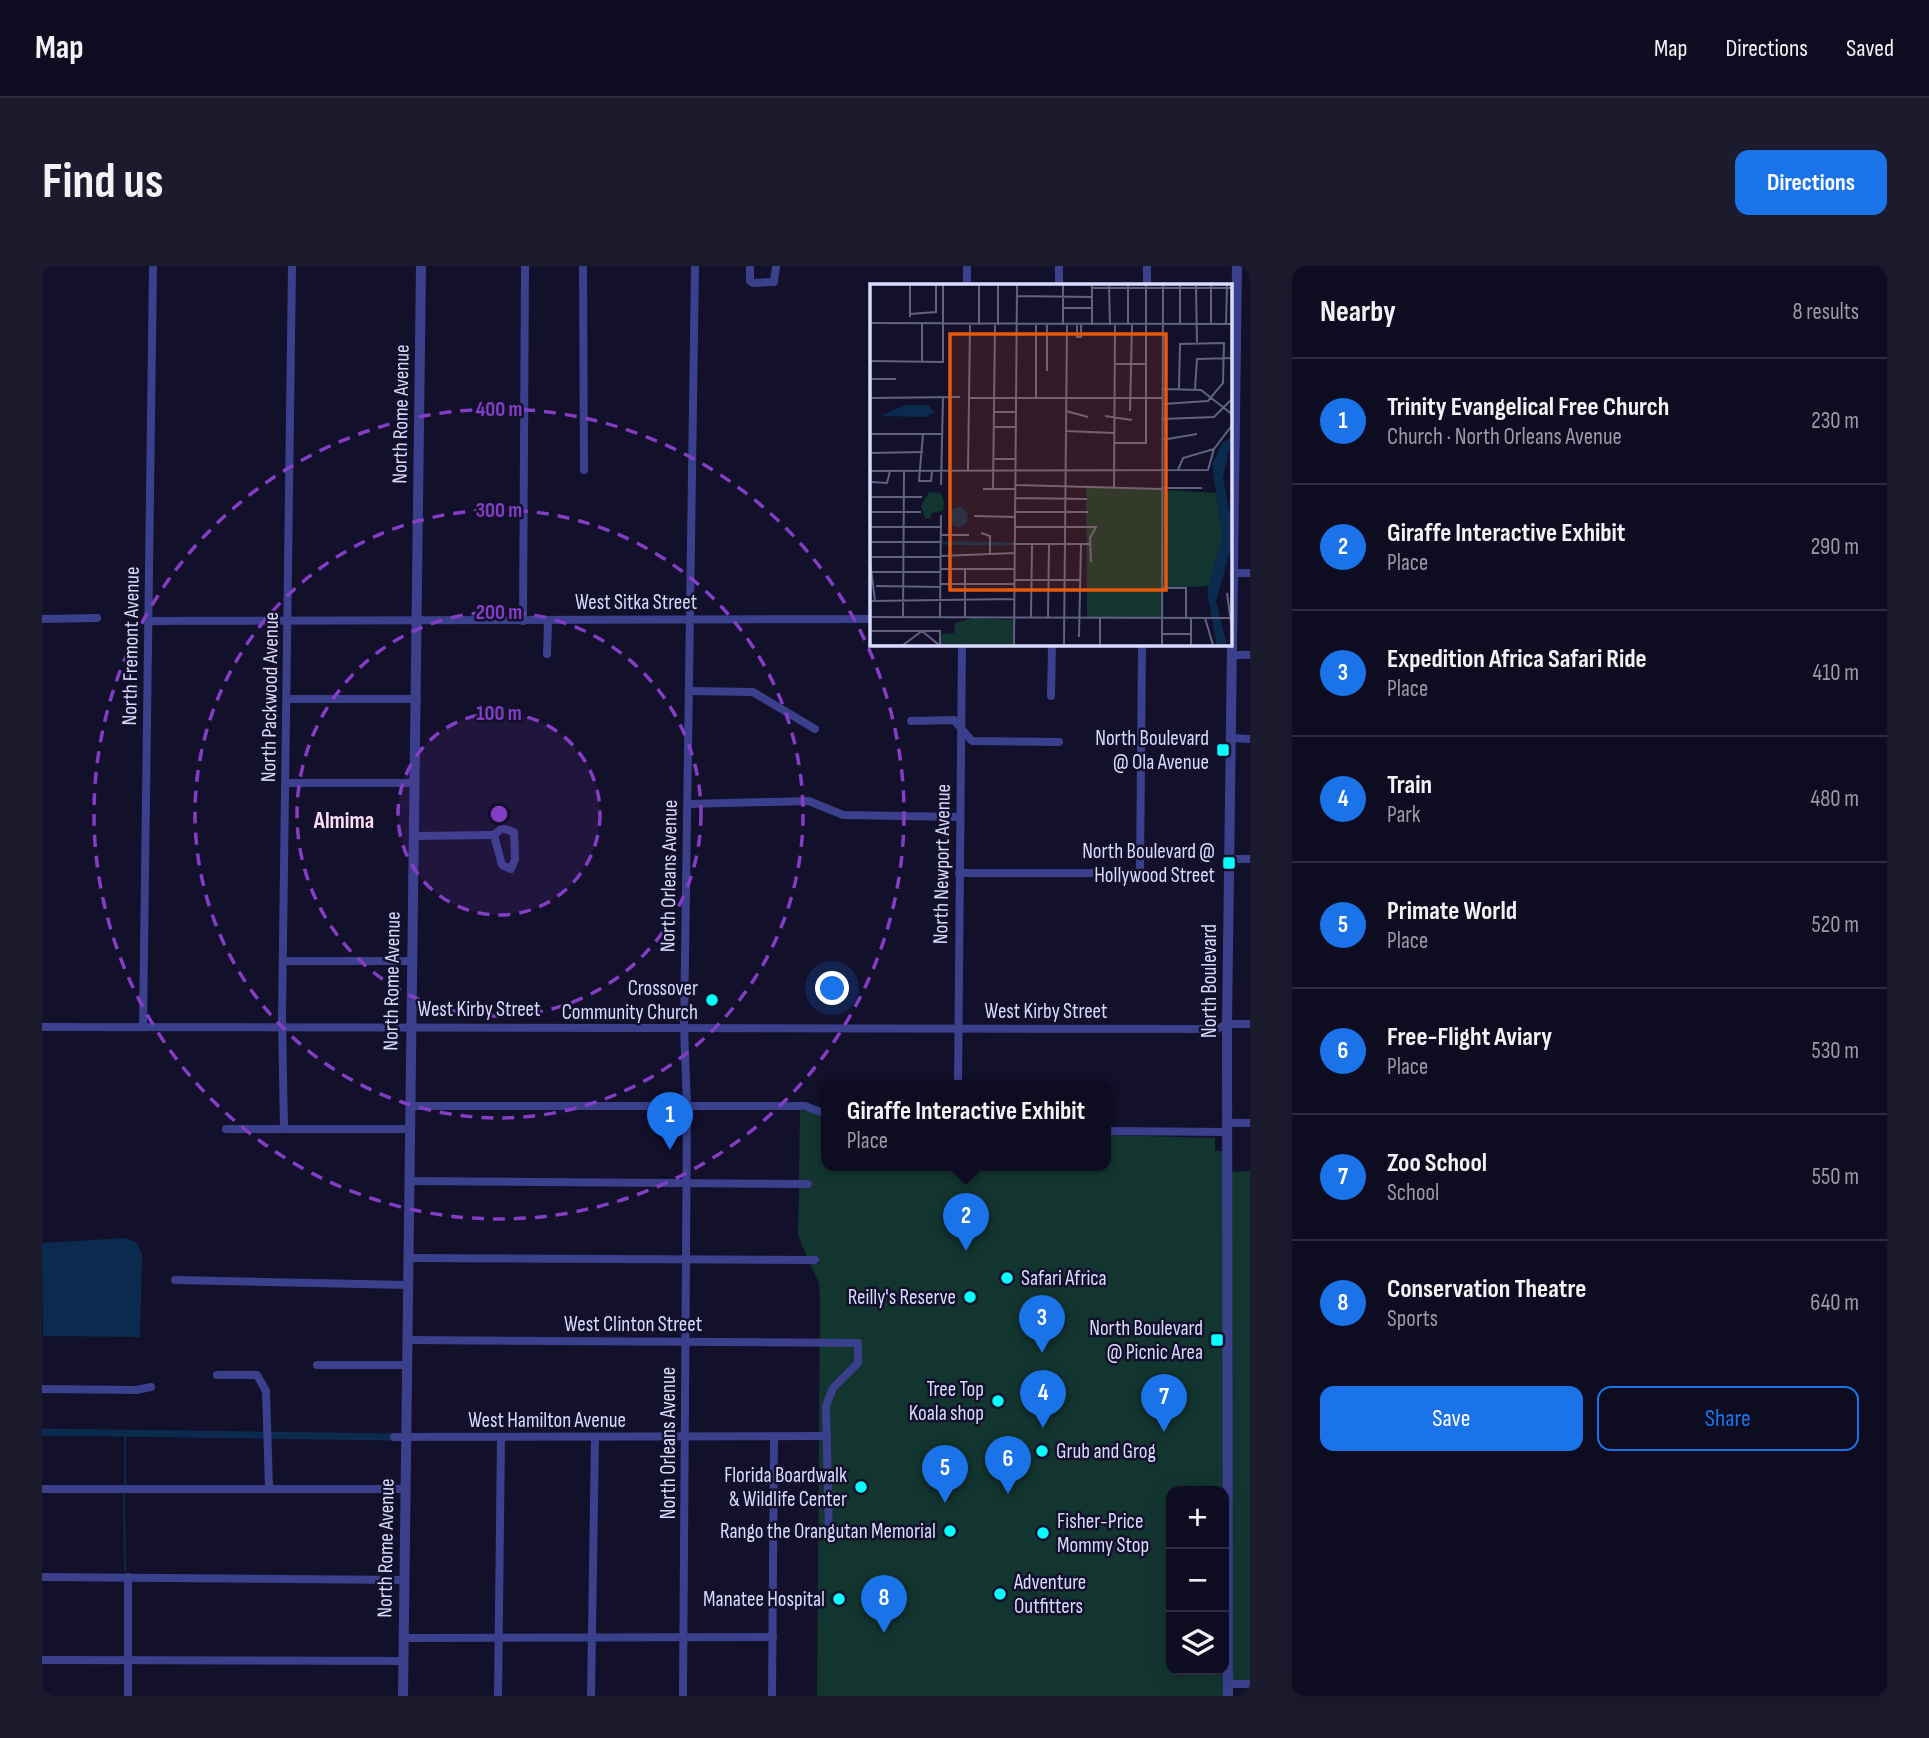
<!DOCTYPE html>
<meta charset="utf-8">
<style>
:root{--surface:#0e0c20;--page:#1c1a2d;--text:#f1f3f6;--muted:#9b9ba5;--line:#2e2c3e;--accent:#1a73e8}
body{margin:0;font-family:"Sofia Sans Condensed",sans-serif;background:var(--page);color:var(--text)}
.controls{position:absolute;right:21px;bottom:21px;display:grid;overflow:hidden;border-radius:14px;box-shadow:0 4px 18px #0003}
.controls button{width:63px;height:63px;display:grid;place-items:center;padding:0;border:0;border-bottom:2px solid var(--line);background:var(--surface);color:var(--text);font:35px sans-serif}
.you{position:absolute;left:791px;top:723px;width:24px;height:24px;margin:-18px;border:5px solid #fff;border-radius:50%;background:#1a73e8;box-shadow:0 0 0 10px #1a73e833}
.badge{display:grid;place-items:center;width:46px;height:46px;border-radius:50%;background:var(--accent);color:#fff;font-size:23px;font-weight:700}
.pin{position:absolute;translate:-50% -58px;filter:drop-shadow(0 2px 4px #0008)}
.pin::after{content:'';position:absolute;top:37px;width:24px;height:21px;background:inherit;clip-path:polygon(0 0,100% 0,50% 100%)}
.popup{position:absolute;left:779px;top:814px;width:290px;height:91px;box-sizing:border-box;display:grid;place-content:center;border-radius:14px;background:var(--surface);filter:drop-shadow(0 2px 5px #0005);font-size:23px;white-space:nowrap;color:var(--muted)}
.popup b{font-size:26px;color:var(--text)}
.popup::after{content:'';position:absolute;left:50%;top:100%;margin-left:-14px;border:14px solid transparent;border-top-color:var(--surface)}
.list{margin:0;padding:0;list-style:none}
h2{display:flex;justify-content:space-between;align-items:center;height:91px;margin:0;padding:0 28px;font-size:30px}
h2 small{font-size:23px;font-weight:400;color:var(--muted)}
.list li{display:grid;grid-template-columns:46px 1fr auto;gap:21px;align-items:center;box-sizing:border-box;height:126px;padding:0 28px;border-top:2px solid var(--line)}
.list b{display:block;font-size:26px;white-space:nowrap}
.list p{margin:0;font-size:23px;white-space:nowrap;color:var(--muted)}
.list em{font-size:23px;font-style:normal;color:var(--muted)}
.actions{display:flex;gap:14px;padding:21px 28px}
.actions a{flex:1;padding:16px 0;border:2px solid var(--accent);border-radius:14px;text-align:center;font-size:24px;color:var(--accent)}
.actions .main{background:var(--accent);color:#fff}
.icon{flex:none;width:38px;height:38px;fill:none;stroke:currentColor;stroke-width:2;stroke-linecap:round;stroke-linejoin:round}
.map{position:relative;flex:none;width:1208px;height:1430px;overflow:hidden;border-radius:14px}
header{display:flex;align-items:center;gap:42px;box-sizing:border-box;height:98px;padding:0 35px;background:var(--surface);border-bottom:2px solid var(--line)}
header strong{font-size:33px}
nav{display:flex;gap:38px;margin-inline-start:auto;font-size:24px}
.intro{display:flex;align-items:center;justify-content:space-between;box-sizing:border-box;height:168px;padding:0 42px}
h1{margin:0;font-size:49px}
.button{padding:18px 32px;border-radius:14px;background:var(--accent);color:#fff;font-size:24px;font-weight:700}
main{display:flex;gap:42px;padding:0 42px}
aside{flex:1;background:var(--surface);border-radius:14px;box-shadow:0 4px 18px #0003}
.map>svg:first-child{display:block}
.green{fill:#133530;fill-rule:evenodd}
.water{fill:#0b2b4e}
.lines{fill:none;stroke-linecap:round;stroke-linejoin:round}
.stream{stroke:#0b2b4e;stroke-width:2}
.canal{stroke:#0b2b4e;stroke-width:7}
.minor{stroke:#3a408b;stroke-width:8}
.tertiary{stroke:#3a408b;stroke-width:10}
.ring{fill:none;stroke:#843dc5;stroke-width:3.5;stroke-dasharray:12 9}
.poi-dot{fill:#06fffc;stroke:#12102b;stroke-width:2.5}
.labels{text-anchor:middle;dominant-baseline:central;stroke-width:5;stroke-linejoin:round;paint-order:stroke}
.street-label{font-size:21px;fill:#dadaff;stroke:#12102b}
.poi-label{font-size:21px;fill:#dadaff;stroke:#12102b;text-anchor:end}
.neighbourhood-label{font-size:23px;font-weight:bold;fill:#ffdcf6;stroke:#12102b}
.inset-river{fill:none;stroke:#0b2b4e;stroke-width:3.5}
.inset-road{fill:none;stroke:#626180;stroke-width:2}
.view{fill:#e8590c;fill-opacity:0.15;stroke:#e8590c;stroke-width:3.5}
.inset-edge{fill:none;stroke:#dadaff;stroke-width:3.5}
.centre{fill:#843dc5;stroke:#12102b;stroke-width:3.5}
.ring-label{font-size:21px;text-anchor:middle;font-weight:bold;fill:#843dc5;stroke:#12102b;stroke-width:5;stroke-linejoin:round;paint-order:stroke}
</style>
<header>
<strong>Map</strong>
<nav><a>Map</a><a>Directions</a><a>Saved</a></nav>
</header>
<div class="intro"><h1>Find us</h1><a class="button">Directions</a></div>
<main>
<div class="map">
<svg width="1208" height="1430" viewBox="0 0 1208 1430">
<rect width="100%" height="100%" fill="#12102b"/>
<!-- green -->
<g class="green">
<path d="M758 844 774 846 784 853V899H1064V869L1173 872V885H1182V1430H775L778 1032 777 1017 768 998H777V991H765L756 969 757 922 770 921 769 914H757ZM1129 1225H1182V1404H1129Z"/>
<polygon points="1208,905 1208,1420 1188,1420 1189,906"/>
</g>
<!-- water -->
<polygon class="water" points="83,972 94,976 100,988 98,1071 1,1070 0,977"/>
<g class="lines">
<!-- stream -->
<g class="stream">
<polyline points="83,1218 83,1168"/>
<polyline points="82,1228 83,1304"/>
</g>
<!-- canal -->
<polyline class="canal" points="0,1166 352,1171"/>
<!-- minor -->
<g class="minor">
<polyline points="541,0 542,204"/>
<polyline points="708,0 708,15 711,17 732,16 734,0"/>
<polyline points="925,19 925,0"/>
<polyline points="1017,19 1017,0"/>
<polyline points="1105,19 1105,0"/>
<polyline points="1191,307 1208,307"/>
<polyline points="0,353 55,352"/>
<polyline points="106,355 830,353"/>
<polyline points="481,355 483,0"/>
<polyline points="505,388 506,355"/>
<polyline points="1189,389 1208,389"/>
<polyline points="647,425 711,426 773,463"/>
<polyline points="1009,430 1010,378"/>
<polyline points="245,433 375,433"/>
<polyline points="869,455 912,454 930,475 1017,476"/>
<polyline points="1189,472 1208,473"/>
<polyline points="244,517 373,517"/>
<polyline points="646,538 767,535 801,549 918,551"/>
<polygon points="460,562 472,566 473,593 469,603 460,599 452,569"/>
<polyline points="372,570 452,569"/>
<polyline points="1187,593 1208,593"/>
<polyline points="917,607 1098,607 1100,378"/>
<polyline points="241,695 370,695"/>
<polyline points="0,761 1175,763 1185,758 1208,758"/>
<polyline points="101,761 111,0"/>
<polyline points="916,819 920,378"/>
<polyline points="368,840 763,840 784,848"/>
<polyline points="1185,857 1208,857"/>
<polyline points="184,863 368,863"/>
<polyline points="242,863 240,752 250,0"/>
<polyline points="1064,865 1185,866"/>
<polyline points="367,915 766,918"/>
<polyline points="367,992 773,994"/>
<polyline points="133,1014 366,1019"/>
<polyline points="365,1074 816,1077 816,1097 791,1122 784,1140 787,1271"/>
<polyline points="275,1099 365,1099"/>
<polyline points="175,1109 215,1109 224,1125 227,1222"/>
<polyline points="0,1123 94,1124 109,1121"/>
<polyline points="352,1171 785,1170"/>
<polyline points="0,1223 364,1223"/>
<polyline points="0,1311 363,1314"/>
<polyline points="86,1311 86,1430"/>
<polyline points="362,1372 731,1371"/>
<polyline points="0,1394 362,1395"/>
<polyline points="1185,1418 1208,1418"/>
<polyline points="456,1430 459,1171"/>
<polyline points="549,1430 553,1171"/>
<polyline points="641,1430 645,840 642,761 653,0"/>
<polyline points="730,1430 732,1171"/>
</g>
<!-- tertiary -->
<g class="tertiary">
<polyline points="361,1430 379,0"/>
<polyline points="1186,1430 1185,758 1195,0"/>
</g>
</g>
<!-- distance rings -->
<circle cx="457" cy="548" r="101" fill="#843dc5" fill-opacity=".12"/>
<g class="ring">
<circle cx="457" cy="548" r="101"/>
<circle cx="457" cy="548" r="202"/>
<circle cx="457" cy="548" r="304"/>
<circle cx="457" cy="548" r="405"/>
</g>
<!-- markers -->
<g class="poi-dot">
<rect x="1174" y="477" width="14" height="14" rx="3.5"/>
<rect x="1180" y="590" width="14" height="14" rx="3.5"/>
<circle cx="670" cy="734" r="7"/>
<circle cx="965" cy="1012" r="7"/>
<circle cx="928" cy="1031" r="7"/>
<rect x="1168" y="1067" width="14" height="14" rx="3.5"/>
<circle cx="956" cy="1135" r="7"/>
<circle cx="1000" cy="1185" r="7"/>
<circle cx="819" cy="1221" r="7"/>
<circle cx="908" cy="1265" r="7"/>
<circle cx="1001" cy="1267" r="7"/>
<circle cx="958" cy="1328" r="7"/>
<circle cx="797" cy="1333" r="7"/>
</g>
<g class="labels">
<!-- street labels -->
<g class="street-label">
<text transform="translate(359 148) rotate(-89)">North Rome Avenue</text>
<text x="594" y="336">West Sitka Street</text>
<text transform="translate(89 380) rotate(-89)">North Fremont Avenue</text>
<text transform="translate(228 431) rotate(-89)">North Packwood Avenue</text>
<text transform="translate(900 598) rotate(-89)">North Newport Avenue</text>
<text transform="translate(627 610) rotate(-89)">North Orleans Avenue</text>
<text transform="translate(350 715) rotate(-89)">North Rome Avenue</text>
<text transform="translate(1167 715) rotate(-90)">North Boulevard</text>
<text x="437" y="743">West Kirby Street</text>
<text x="1004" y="745">West Kirby Street</text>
<text x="591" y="1058">West Clinton Street</text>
<text x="505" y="1154">West Hamilton Avenue</text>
<text transform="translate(626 1177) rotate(-90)">North Orleans Avenue</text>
<text transform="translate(344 1282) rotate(-89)">North Rome Avenue</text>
</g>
<!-- poi labels -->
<g class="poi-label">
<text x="1167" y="472">North Boulevard<tspan x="1167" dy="24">@ Ola Avenue</tspan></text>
<text x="1173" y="585">North Boulevard @<tspan x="1173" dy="24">Hollywood Street</tspan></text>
<text x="656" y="722">Crossover<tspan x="656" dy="24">Community Church</tspan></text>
<text x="979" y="1012" text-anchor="start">Safari Africa</text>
<text x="914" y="1031">Reilly's Reserve</text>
<text x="1161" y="1062">North Boulevard<tspan x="1161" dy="24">@ Picnic Area</tspan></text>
<text x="942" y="1123">Tree Top<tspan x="942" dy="24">Koala shop</tspan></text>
<text x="1014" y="1185" text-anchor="start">Grub and Grog</text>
<text x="805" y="1209">Florida Boardwalk<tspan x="805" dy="24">&amp; Wildlife Center</tspan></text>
<text x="1015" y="1255" text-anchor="start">Fisher-Price<tspan x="1015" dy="24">Mommy Stop</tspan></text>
<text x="894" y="1265">Rango the Orangutan Memorial</text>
<text x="972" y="1316" text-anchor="start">Adventure<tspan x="972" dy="24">Outfitters</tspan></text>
<text x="783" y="1333">Manatee Hospital</text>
</g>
<!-- neighbourhood labels -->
<g class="neighbourhood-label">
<text x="302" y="555">Almima</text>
</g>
</g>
<!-- overview -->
<g transform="translate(828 18)">
<rect width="362" height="362" fill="#12102b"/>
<path d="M216 201 346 209 353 251 340 302 292 304 291 333H217ZM59 208 71 209 74 219 73 227 61 229V234H55L51 222ZM104 334 143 336V361H70L72 350 84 349 85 339Z" fill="#133530"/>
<path d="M58 121 65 128 55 133 11 132 35 121ZM362 153 353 194 362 241 361 264 346 317 357 361H347L337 308 353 251 342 181 352 159ZM78 233a10 10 0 1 1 20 0a10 10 0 1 1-20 0Z" fill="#0b2b4e"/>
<path class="inset-river" d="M72 259 143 260"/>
<path class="inset-road" d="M128 1V41M193 1V41M222 2V41M239 2 240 41M258 2V41M326 2 327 58M222 4H363M147 12 222 13M193 24H222M40 30 66 28V1M40 33V1M0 39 363 40M310 40V1M341 40V1M356 40 357 1M109 41V1M177 41V87M207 41V53H211V41M0 77 73 78V1M52 78V40M245 80H277M0 95H26M293 105 331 106 363 131M325 105 327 75 363 74M0 114 90 113M99 114H293M166 114V41M293 120 338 117 353 99 354 59 310 60 309 105M196 127 218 133M260 127 262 41M124 128H147M235 132 262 136M293 135 344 133 363 114M123 143H147M195 147 244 149M0 150H72M53 150 49 197H61L62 187M292 156 327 150M244 159H276V1M0 169 53 168M123 175H146M308 186 313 174 344 165M0 187 338 186 344 165 363 140M98 187 100 41M2 198 17 199 20 187M71 201 73 114M146 201 292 205M292 204H332M113 205H146M123 205 125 41M244 205 245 41M0 213H52M145 214 217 215M0 228H51M145 228H218M104 232 145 233M0 243H70M145 243H226L220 254 221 278M111 249 120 252V269M70 251H99M0 258H70M143 260H220M71 272 145 269M0 273H71M0 276 5 317M71 285H145M0 288H71M145 296H211M70 300H145M6 302 70 303M292 304H316V334M357 309 363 353M0 317 144 315M0 333 363 334M33 333 34 187M70 333 71 231M95 333V285M161 333 162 260M178 333 179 260M335 334 343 361M0 347H70V361M292 350H321M209 353 211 260M0 361H33L52 347 69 361M144 361 147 1M194 361 197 41M230 361V333M292 361 293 1M321 361V334"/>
<path class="view" d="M80 50H296V306H80Z"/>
<rect width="362" height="362" class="inset-edge"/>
</g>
<circle cx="457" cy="548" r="10" class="centre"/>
<g class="ring-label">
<text x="457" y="150">400 m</text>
<text x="457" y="251">300 m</text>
<text x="457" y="353">200 m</text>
<text x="457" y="454">100 m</text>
</g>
</svg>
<div class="controls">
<button>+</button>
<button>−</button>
<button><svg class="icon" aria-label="layers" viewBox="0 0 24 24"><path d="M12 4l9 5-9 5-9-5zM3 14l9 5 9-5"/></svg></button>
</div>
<div class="you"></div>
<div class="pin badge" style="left:628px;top:884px">1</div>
<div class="pin badge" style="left:924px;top:985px">2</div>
<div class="popup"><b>Giraffe Interactive Exhibit</b>Place</div>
<div class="pin badge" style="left:1000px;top:1087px">3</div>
<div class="pin badge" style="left:1001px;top:1162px">4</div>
<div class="pin badge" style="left:903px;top:1237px">5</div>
<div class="pin badge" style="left:966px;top:1228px">6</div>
<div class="pin badge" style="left:1122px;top:1166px">7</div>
<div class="pin badge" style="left:842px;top:1367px">8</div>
</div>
<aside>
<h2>Nearby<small>8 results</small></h2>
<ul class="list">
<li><span class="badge">1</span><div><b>Trinity Evangelical Free Church</b><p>Church · North Orleans Avenue</p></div><em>230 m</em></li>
<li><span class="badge">2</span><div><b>Giraffe Interactive Exhibit</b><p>Place</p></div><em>290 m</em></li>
<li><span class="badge">3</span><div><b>Expedition Africa Safari Ride</b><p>Place</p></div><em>410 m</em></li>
<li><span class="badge">4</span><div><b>Train</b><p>Park</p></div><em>480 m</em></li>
<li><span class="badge">5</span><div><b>Primate World</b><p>Place</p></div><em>520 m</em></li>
<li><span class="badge">6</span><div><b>Free-Flight Aviary</b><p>Place</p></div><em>530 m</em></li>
<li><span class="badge">7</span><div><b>Zoo School</b><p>School</p></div><em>550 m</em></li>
<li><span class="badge">8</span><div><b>Conservation Theatre</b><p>Sports</p></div><em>640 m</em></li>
</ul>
<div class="actions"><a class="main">Save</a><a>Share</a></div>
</aside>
</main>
